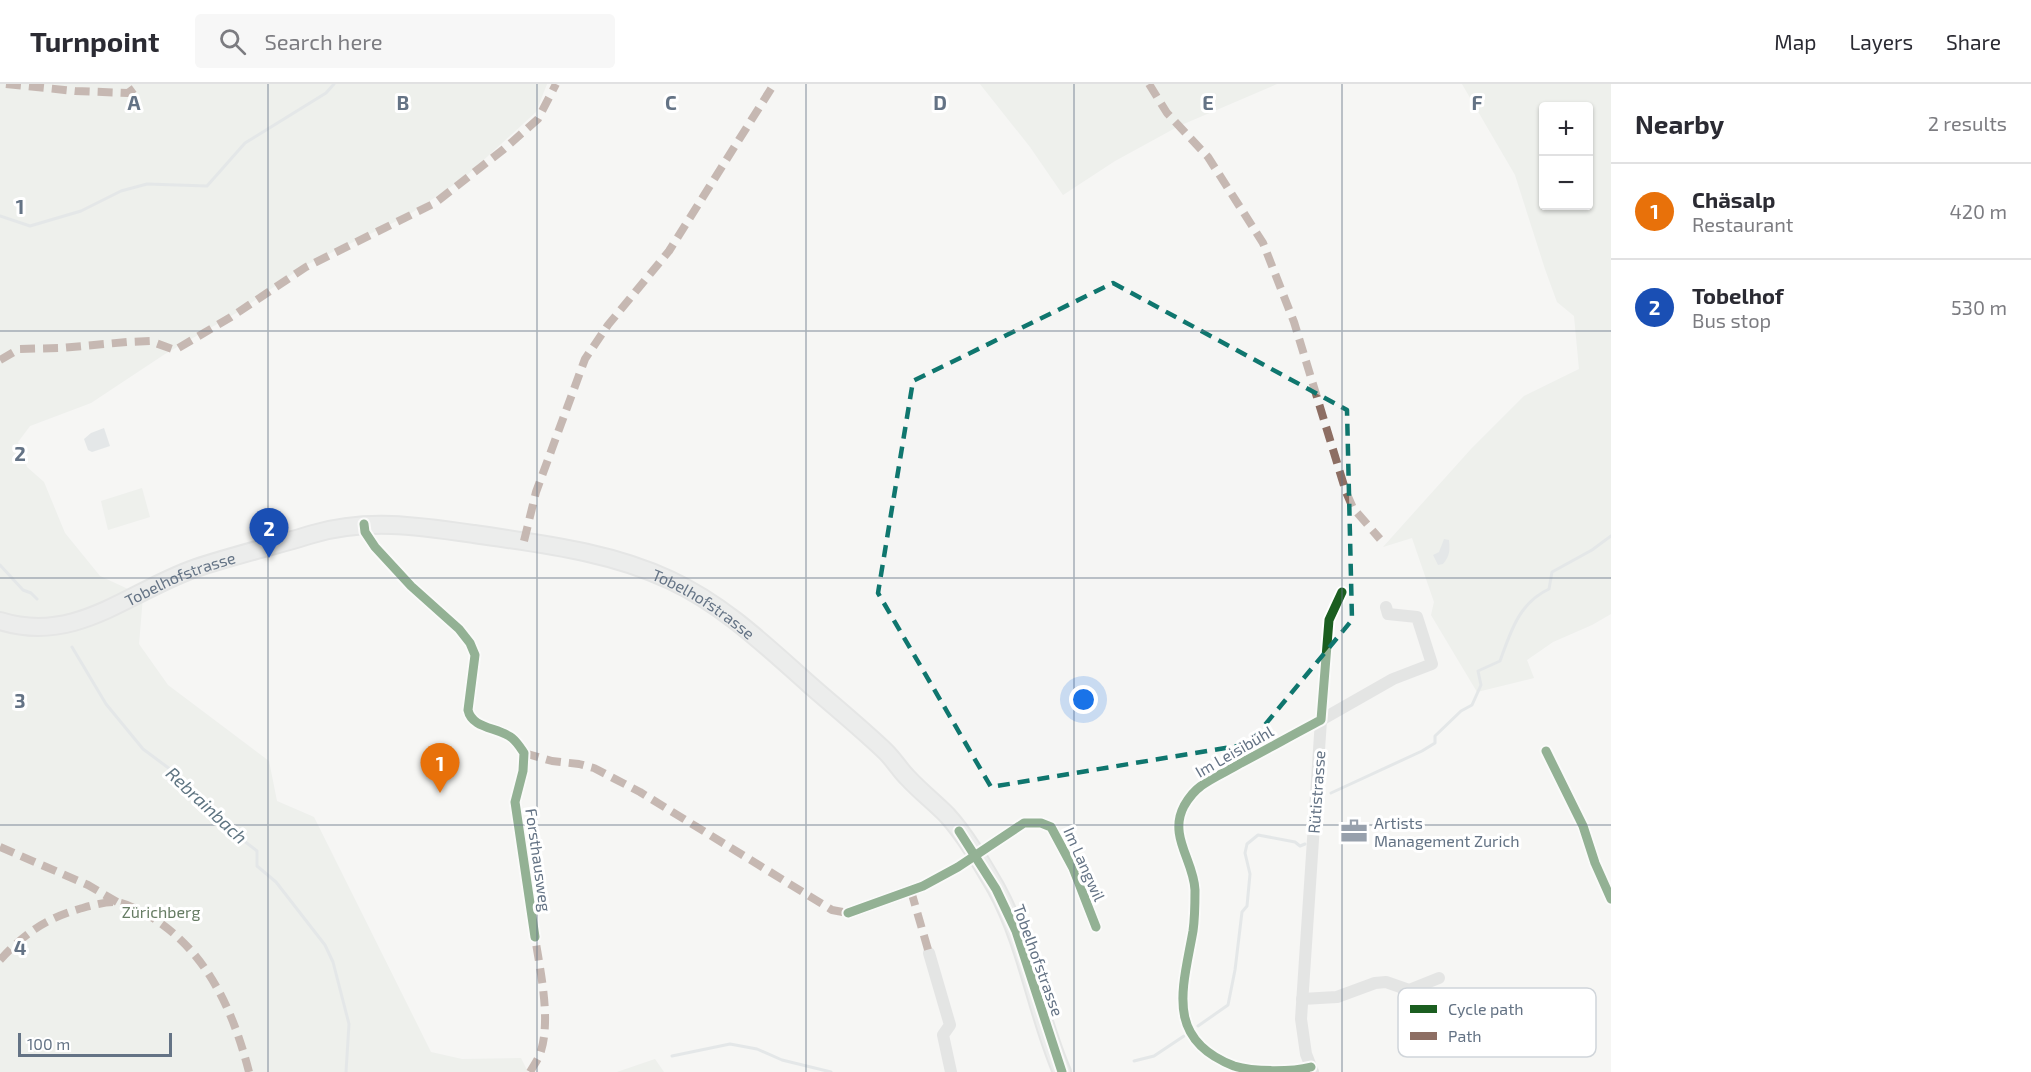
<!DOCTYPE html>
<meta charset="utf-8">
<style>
:root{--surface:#fff;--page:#f7f7f7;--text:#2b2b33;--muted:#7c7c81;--line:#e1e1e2;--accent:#5c6069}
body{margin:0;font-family:"Exo 2",sans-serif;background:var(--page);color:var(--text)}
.controls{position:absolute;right:18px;top:18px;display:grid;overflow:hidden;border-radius:6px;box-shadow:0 2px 4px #0004}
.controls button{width:54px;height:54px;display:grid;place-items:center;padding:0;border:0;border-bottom:2px solid var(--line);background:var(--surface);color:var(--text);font:30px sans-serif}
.scale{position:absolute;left:18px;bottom:15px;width:154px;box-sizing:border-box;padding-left:6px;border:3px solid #647385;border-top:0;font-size:16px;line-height:21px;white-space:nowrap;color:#647385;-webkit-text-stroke:4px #fff;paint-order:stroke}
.you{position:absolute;left:1084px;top:616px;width:21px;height:21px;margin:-15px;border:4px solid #fff;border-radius:50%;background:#1a73e8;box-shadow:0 0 0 9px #1a73e833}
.badge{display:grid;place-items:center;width:39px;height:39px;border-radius:50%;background:var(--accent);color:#fff;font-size:20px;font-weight:700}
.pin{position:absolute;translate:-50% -50px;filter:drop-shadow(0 2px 3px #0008)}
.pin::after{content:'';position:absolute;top:32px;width:21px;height:18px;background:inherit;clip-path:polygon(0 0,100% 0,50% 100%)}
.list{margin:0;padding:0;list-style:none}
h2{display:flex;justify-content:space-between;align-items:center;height:78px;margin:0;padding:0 24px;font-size:26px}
h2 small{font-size:20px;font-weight:400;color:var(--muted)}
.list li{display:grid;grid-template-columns:39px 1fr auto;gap:18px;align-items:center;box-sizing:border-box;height:96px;padding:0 24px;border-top:2px solid var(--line)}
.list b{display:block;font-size:22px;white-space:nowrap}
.list p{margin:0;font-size:20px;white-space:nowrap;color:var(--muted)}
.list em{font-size:20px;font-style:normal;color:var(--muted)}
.icon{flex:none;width:33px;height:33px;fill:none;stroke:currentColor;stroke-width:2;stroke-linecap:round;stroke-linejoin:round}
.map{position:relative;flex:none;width:1611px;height:988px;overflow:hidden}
header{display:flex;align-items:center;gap:36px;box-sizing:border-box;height:84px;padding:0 30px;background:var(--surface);border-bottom:2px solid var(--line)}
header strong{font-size:28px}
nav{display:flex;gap:33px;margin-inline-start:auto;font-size:21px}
.search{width:420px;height:54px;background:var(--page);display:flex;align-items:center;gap:15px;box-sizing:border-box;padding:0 21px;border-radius:6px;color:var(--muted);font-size:22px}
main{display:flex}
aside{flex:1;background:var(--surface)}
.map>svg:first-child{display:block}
.green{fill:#e4e8e2;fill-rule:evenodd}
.water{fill:#ced6d9}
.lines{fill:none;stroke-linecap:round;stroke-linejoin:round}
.stream{stroke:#ced6d9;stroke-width:3}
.secondary-casing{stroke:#d0d2d3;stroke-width:20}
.street{stroke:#cfd0d1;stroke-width:12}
.secondary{stroke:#e1e2e3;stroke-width:16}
.quiet{stroke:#8d6e63;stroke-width:8;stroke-dasharray:15 8;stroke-linecap:butt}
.cycleway-casing{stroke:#fff;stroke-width:13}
.cycleway{stroke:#1b5e20;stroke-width:9}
.marked{fill:none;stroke:#0f766e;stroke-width:4.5;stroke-dasharray:12 8;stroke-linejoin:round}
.grid{fill:none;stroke:#647385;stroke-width:1.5;stroke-opacity:0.55}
.labels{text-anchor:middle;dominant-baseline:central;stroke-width:6;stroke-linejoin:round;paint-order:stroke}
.street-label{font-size:16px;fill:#647385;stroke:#fff}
.poi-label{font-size:16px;fill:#647385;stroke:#fff;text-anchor:start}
.park-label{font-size:16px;fill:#667c63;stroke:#fff}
.water-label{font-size:18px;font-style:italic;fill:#5f7582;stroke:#fff}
.key{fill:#fff;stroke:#d0d5da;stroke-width:1.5}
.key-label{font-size:16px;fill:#647385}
.grid-label{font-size:20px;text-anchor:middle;font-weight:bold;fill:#647385;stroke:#fff;stroke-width:6;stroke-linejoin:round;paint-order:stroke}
</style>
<header>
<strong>Turnpoint</strong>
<div class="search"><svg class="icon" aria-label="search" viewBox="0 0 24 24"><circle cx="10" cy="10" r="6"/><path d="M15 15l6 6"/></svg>Search here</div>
<nav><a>Map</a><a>Layers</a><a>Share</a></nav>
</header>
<main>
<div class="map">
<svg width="1611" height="988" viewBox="0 0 1611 988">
<rect width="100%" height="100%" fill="#f5f5f4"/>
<!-- green -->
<g class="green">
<polygon points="0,0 547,0 536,28 464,94 407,132 304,182 238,228 165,270 91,319 30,342 18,358 27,383 44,398 65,449 100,492 143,512 139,560 168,601 269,677 277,717 314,733 431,968 462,975 521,974 528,988 0,988"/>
<polygon points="980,0 1277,0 1179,42 1115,77 1063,111 1030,63"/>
<path d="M1462 0H1611V530L1592 541 1553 558 1527 576 1534 594 1477 608 1431 531 1434 518 1412 454 1383 463 1471 365 1524 312 1579 285 1574 232 1557 218 1545 185 1515 91ZM1544 22H1588V122H1544Z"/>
<polygon points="142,404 150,433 108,446 101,417"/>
<polygon points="655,975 664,988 617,988"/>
</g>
<!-- water -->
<g class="water">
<polygon points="104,344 110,362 92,368 88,366 84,355 91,349"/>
<path d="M1444 455 1449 456C1450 466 1450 472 1443 480L1438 481 1433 471 1439 468Z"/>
</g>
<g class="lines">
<!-- stream -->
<g class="stream">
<polyline points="0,132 30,142 81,127 121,107 147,100 207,102 245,59 326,9 334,0"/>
<polyline points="0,481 23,506 31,509 37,515"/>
<polyline points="72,563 106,620 143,665 186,697 222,740 257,767 257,782 276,798 325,861 333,878 349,940 346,988"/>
<path d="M1331 709 1422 667 1435 659V652L1461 627 1472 621 1481 601 1478 587 1500 577C1511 547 1519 519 1549 505L1552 488 1592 466 1611 452"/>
<polyline points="1198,942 1228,921 1235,886 1242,828 1247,822 1250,790 1245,769 1247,760 1258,751 1295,758 1300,762 1305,760"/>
<polyline points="672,972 730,960 757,965 782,976 831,988"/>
<polyline points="1134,977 1154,972 1184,952"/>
</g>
<defs>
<g id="secondary">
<path id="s1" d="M0 537C76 561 129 507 196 484 235 471 274 462 313 450 367 434 419 442 474 450 540 460 608 467 670 496 724 521 766 562 810 601 835 623 862 645 886 668 894 676 900 686 908 694 920 707 934 718 947 731 966 752 982 780 996 804 1028 862 1036 928 1062 988"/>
</g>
</defs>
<!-- secondary casing -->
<use href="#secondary" class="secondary-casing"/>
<!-- street -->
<g class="street">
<path d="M364 440 365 448 375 463 411 502 459 545 470 559 475 571 468 626C472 645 498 643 512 654 517 658 520 663 524 669L523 687 515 718 535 853"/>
<polyline points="1546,667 1583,742 1595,779 1611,815"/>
<polyline points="848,829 923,802 958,783 1024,739 1041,739 1051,743 1073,784 1096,843"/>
<polyline points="929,869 950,941 943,951 951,988"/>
<polyline points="1302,915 1337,913 1375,899 1386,898 1409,906 1439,894"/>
<path d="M1311 983C1291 988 1254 988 1234 982 1164 955 1183 904 1193 847 1195 833 1195 820 1195 806 1194 777 1168 752 1184 722 1188 715 1194 707 1201 702 1213 693 1228 687 1241 679 1268 665 1294 650 1321 636L1329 536 1342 508"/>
<polyline points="1313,988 1306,970 1301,935 1321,636 1393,595 1432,580 1417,533 1388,530 1386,523"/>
</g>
<!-- secondary -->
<use href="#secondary" class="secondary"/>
<!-- quiet -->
<g class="quiet">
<polyline points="6,0 75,7 128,9 140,0"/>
<polyline points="1149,0 1167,29 1208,73 1263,159 1294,238 1346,408 1353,424 1380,455"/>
<polyline points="0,276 19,265 61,264 127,258 150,257 175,266 231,233 306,183 435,119 504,65 538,35 556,0"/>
<polyline points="524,457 536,408 585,275 608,241 669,167 774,0"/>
<polyline points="524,669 552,677 579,680 594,684 640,708 832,826 848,829"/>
<polyline points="0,763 88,801 117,818"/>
<polyline points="911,807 929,869"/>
<path d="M0 876C24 850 45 835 79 825 90 822 103 818 115 818 126 819 138 826 148 831 206 865 233 926 249 988"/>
<path d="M530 988C534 981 539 974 541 967 551 934 540 886 535 853"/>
</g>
<defs>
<g id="cycleway">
<path d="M364 440 365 448 375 463 411 502 459 545 470 559 475 571 468 626C472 645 498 643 512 654 517 658 520 663 524 669L523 687 515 718 535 853"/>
<polyline points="1546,667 1583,742 1595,779 1611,815"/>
<polyline points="959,747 996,805 1016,847 1062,988"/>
<polyline points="848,829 923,802 958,783 1024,739 1041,739 1051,743 1073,784 1096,843"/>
<path d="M1311 983C1291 988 1254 988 1234 982 1164 955 1183 904 1193 847 1195 833 1195 820 1195 806 1194 777 1168 752 1184 722 1188 715 1194 707 1201 702 1213 693 1228 687 1241 679 1268 665 1294 650 1321 636L1329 536 1342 508"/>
</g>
</defs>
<!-- cycleway casing -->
<use href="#cycleway" class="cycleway-casing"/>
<!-- cycleway -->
<use href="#cycleway" class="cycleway"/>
</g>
<!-- marked area -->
<path d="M0 0H1611V988H0ZM1113 199 1347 326 1352 536 1249 660 991 703 878 509 913 297Z" fill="#f5f5f4" fill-opacity=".55" fill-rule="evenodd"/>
<path class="marked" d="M1113 199 1347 326 1352 536 1249 660 991 703 878 509 913 297Z"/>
<!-- grid -->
<path class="grid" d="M268 0V988M537 0V988M806 0V988M1074 0V988M1342 0V988M0 247H1611M0 494H1611M0 741H1611"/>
<!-- icons -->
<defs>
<symbol id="office-bare" viewBox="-9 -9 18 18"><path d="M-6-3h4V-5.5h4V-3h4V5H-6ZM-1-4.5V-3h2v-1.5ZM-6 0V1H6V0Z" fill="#97a0ac" stroke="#fff" stroke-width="2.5" paint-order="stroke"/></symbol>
</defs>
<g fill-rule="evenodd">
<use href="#office-bare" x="1335" y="728" width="38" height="38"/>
</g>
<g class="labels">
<!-- street labels -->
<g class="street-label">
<text stroke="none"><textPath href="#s1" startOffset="190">Tobelhofstrasse</textPath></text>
<text stroke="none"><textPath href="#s1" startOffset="736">Tobelhofstrasse</textPath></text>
<text transform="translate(1234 667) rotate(-30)">Im Leisibühl</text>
<text transform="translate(1316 708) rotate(-86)">Rütistrasse</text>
<text transform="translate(539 776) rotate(82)">Forsthausweg</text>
<text transform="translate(1085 780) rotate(66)">Im Langwil</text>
<text transform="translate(1039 876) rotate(70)">Tobelhofstrasse</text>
</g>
<!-- poi labels -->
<g class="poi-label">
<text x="1374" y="738">Artists<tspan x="1374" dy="18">Management Zurich</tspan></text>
</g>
<!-- park labels -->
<g class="park-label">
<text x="161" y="827">Zürichberg</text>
</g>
<!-- water labels -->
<g class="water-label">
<text transform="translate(207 721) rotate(43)">Rebrainbach</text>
</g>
</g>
<!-- legend -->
<rect x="1398" y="904" width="198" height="69" rx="9" class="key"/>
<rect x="1410" y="921" width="27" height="8" fill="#1b5e20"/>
<rect x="1410" y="948" width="27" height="8" fill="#8d6e63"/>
<g class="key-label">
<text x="1448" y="931">Cycle path</text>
<text x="1448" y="958">Path</text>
</g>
<g class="grid-label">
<text x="134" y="26">A</text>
<text x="403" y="26">B</text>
<text x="671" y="26">C</text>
<text x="940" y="26">D</text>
<text x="1208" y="26">E</text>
<text x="1477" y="26">F</text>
<text x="20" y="130">1</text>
<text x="20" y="377">2</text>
<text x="20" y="624">3</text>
<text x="20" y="871">4</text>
</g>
</svg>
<div class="controls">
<button>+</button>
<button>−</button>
</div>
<div class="scale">100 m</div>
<div class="you"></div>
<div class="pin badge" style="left:440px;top:709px;background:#e8710a">1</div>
<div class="pin badge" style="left:269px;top:474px;background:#1a4fb4">2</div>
</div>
<aside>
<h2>Nearby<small>2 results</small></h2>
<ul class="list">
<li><span class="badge" style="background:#e8710a">1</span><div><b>Chäsalp</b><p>Restaurant</p></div><em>420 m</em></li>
<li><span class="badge" style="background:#1a4fb4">2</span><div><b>Tobelhof</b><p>Bus stop</p></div><em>530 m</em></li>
</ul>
</aside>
</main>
